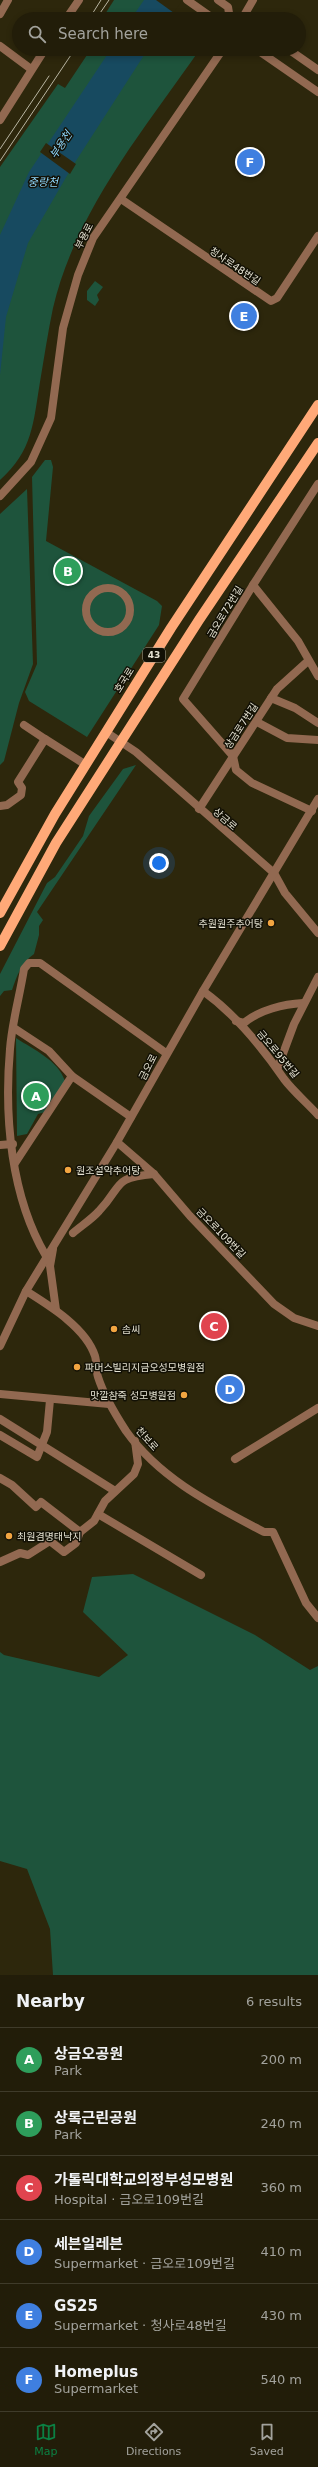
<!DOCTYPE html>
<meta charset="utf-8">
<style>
:root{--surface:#221d09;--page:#2a2612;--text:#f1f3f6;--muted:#a2a29c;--line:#3f3b2a;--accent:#0b8043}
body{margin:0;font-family:"DejaVu Sans","Noto Sans KR",sans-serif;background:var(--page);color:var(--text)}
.you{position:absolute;left:159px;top:863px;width:14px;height:14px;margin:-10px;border:3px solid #fff;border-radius:50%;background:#1a73e8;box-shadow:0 0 0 6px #1a73e833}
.badge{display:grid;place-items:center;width:26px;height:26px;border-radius:50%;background:var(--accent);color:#fff;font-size:13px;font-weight:700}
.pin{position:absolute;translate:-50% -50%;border:2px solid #fff;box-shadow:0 1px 4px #0006}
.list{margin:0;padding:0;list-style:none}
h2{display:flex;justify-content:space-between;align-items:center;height:52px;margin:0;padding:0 16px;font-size:17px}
h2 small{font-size:13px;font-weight:400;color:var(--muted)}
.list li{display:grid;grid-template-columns:26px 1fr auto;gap:12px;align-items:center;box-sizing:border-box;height:64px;padding:0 16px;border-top:1px solid var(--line)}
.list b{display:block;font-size:15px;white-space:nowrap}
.list p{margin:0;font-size:13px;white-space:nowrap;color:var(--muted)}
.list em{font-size:13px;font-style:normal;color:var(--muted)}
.icon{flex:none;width:22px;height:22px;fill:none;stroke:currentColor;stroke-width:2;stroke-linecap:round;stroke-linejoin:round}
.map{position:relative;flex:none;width:318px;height:1975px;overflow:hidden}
.search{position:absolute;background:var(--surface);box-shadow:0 2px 6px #0003;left:12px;right:12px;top:12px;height:44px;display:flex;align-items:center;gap:10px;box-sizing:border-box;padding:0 14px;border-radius:22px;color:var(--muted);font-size:15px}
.sheet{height:436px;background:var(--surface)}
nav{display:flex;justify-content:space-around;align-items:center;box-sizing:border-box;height:56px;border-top:1px solid var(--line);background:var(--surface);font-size:11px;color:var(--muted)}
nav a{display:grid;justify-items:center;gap:2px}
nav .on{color:var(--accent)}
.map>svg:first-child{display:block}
.green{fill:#1e543c}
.water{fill:#174a60}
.pier{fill:#2d270c}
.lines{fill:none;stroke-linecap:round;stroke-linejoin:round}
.pedestrian{stroke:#926951;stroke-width:8}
.minor{stroke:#926951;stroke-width:8}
.primary{stroke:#ffa978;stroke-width:10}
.tram{stroke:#b9b6a3;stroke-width:1}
.poi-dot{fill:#f2a541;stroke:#121005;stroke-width:1.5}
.labels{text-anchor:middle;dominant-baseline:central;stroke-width:3;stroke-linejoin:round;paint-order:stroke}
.shield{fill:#121005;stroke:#a6a394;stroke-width:1}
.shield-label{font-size:9px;font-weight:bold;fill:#e5e2d2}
.street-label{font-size:10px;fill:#e5e2d2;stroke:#121005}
.poi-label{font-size:10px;fill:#e5e2d2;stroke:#121005;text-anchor:start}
.water-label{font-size:11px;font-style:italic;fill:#8dd5fa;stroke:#121005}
</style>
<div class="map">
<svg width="318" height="1975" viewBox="0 0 318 1975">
<rect width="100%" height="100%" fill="#2d270c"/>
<!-- green -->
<g class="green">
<polygon points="114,0 156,0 184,19 102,19"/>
<path d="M91 49H200C144 130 76 210 53 308 48 332 44 358 40 382 33 424 33 450 0 480V167L58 84 65 88Z"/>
<polygon points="95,281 103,287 97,295 99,300 95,306 87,300 87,291"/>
<polygon points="45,460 51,460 53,467 46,541 157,601 162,606 159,625 87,737 29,701 25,692 37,664 32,477"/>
<polygon points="27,489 33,664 19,703 4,761 0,765 0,514"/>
<path d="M136 765 37 912 43 920 39 926V935L34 954C21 963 17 976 12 990L4 991 0 996V974L47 883 55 877 83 836 89 816 123 769Z"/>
<path d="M16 1038C34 1050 58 1060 65 1081L45 1112 38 1114 27 1134 17 1136Z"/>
<polygon points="133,1574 255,1635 310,1670 318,1666 318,1975 53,1975 50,1929 27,1869 0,1861 0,1652 4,1655 99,1677 128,1655 83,1612 92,1577"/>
</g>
<!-- water -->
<g class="water">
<polygon points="144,0 180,0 168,19 131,19"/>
<polygon points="111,49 148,49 72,167 28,243 6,317 0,375 0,235 29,172"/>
</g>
<!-- pier -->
<g class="pier">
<polygon points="156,0 182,0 174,13"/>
<polygon points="46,143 76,164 70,174 40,152"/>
</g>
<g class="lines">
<!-- pedestrian -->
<circle class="pedestrian" cx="108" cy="610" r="22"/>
<!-- minor -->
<g class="minor">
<polyline points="187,0 214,19"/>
<polyline points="218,0 228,7 230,19"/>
<polyline points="0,14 8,0"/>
<polyline points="66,19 79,0"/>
<polyline points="242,19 253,0"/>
<polyline points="0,46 31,69"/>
<polyline points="256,49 318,92"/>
<polyline points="288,49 318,70"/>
<polyline points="0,120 45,49"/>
<polyline points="121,199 271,301 277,298 318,236"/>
<polyline points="0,496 31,462 51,418 63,328 78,275 93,238 223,49"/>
<polyline points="253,585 318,484"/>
<polyline points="271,698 295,708 318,723"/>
<polyline points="257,722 287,738 318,740"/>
<polyline points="24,725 45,739"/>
<polyline points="106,732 136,752 274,873 285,893 318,933"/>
<polyline points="0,806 7,805 21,795 22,788 18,782 45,739 86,765"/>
<polyline points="199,809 277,689 308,661"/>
<polyline points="312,811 252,783 236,770 233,756 183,699 253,585 298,641 318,676"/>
<path d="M203 991C235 1014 262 1047 284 1079 293 1091 307 1103 318 1115"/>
<path d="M236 1021 244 1023C259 1010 284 1004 303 1003"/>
<polyline points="14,1028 49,1051 72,1076 131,1117"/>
<polyline points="278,1067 294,1024 318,977"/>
<polyline points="117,1142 154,1174 190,1216 274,1304 294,1318 318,1326"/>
<polyline points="0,1145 13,1144"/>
<polyline points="15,1163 72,1076"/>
<path d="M73 1233C81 1226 92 1219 99 1211 124 1185 111 1178 154 1174"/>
<polyline points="53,1249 50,1266 56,1310"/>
<path d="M46 1256C11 1197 4 1117 10 1049 12 1022 20 995 24 969L29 963H40L166 1053"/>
<path d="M26 1291C50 1306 86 1328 95 1356 97 1363 96 1371 98 1377 104 1396 115 1414 126 1431 160 1479 213 1505 264 1532H273L306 1603 318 1618"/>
<polyline points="0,1346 26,1291 117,1142 203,991 318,799"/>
<polyline points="0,1394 109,1404"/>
<polyline points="0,1419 115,1491"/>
<polyline points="0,1435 37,1457 47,1432 50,1400"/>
<polyline points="235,1459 318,1408"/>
<polyline points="0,1478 12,1485 36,1507 41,1502 80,1532 94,1521 105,1501 134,1474 138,1464 135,1441"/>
<polyline points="98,1514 201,1575"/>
<polyline points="0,1562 20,1553 28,1555 50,1541 64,1552 76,1543 80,1532"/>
</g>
<!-- primary -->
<g class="primary">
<polyline points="0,913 55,814 171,628 318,405"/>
<polyline points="0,946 56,843 199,620 318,443"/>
</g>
<!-- tram -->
<g class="tram">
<polyline points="89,19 101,0"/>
<polyline points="96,19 109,0"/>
<polyline points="0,149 49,76"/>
<polyline points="0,161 75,49"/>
</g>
</g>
<!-- markers -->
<g class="poi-dot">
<circle cx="271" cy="923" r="4"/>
<circle cx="68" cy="1170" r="4"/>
<circle cx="114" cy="1329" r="4"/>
<circle cx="77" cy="1367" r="4"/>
<circle cx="184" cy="1395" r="4"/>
<circle cx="9" cy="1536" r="4"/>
</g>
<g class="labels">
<!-- shield labels -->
<rect class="shield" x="143" y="648" width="22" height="14" rx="3"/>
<g class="shield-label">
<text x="154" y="655">43</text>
</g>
<!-- street labels -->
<g class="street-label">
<text transform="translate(84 236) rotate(-63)">부용로</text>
<text transform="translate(235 266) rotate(34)">청사로48번길</text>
<text transform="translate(225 612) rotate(-59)">금오로72번길</text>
<text transform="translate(124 680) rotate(-58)">호국로</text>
<text transform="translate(241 726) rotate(-57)">상금로7번길</text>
<text transform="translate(225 819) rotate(41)">상금로</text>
<text transform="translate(278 1054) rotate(50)">금오로95번길</text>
<text transform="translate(148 1067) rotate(-63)">금오로</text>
<text transform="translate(221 1233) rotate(46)">금오로109번길</text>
<text transform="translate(147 1439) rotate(48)">천보로</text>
</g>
<!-- poi labels -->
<g class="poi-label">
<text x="263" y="923" text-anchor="end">추원원주추어탕</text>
<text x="76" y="1170">원조설악추어탕</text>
<text x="122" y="1329">솜씨</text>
<text x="85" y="1367">파머스빌리지금오성모병원점</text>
<text x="176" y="1395" text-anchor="end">맛깔참죽 성모병원점</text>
<text x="17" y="1536">최원겸명태낙지</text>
</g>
<!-- water labels -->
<g class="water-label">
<text transform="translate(61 145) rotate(-56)">부용천</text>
<text x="43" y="182">중랑천</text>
</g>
</g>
</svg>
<div class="you"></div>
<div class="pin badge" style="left:36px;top:1096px;background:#2e9e5b">A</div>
<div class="pin badge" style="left:68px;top:571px;background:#2e9e5b">B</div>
<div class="pin badge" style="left:214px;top:1326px;background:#e0444e">C</div>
<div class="pin badge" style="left:230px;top:1389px;background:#3f7fe0">D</div>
<div class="pin badge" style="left:244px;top:316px;background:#3f7fe0">E</div>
<div class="pin badge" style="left:250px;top:162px;background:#3f7fe0">F</div>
<div class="search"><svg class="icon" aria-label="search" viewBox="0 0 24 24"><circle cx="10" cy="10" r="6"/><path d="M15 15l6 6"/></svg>Search here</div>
</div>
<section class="sheet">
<h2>Nearby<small>6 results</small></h2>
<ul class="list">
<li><span class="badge" style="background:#2e9e5b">A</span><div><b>상금오공원</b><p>Park</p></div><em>200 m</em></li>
<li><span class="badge" style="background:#2e9e5b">B</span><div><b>상록근린공원</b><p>Park</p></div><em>240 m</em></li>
<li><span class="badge" style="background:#e0444e">C</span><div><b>가톨릭대학교의정부성모병원</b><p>Hospital · 금오로109번길</p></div><em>360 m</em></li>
<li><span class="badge" style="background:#3f7fe0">D</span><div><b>세븐일레븐</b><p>Supermarket · 금오로109번길</p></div><em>410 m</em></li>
<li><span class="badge" style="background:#3f7fe0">E</span><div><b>GS25</b><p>Supermarket · 청사로48번길</p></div><em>430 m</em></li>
<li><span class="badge" style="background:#3f7fe0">F</span><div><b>Homeplus</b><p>Supermarket</p></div><em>540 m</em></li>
</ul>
</section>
<nav>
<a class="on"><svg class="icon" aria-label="map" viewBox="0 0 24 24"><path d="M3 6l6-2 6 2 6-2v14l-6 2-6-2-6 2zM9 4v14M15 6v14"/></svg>Map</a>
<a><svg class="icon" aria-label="directions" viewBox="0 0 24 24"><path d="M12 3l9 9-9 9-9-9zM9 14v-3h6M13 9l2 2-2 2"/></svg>Directions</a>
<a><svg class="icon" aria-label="saved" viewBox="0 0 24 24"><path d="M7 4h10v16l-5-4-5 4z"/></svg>Saved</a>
</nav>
